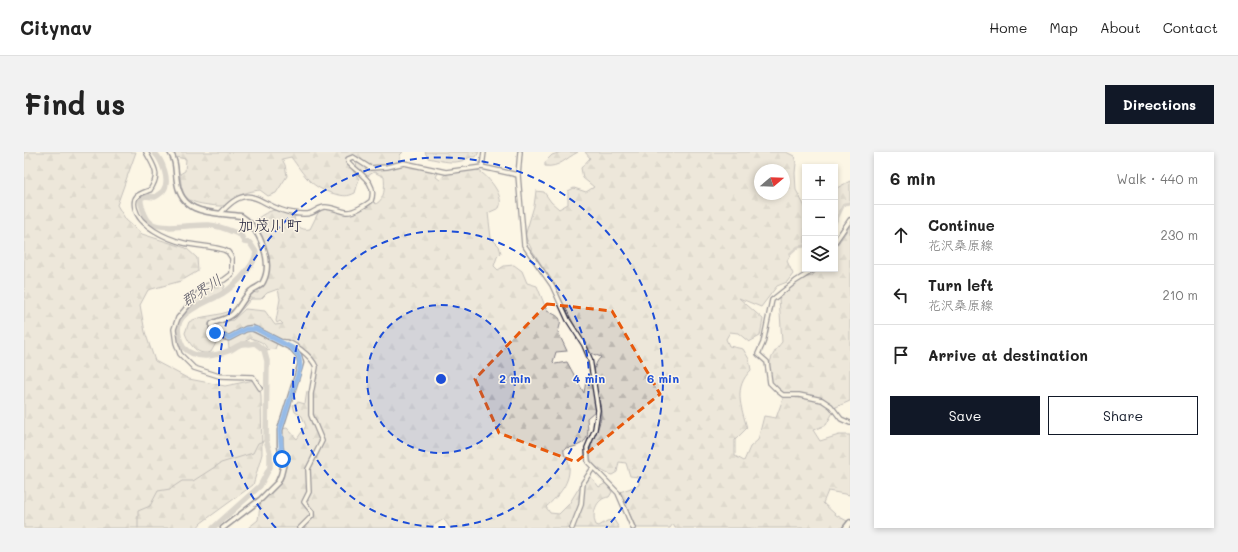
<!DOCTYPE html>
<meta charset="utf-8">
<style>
:root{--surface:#fff;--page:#f2f2f2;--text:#222;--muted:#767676;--line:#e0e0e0;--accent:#111827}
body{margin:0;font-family:Mali,"Klee One",sans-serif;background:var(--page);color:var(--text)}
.controls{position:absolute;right:12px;top:12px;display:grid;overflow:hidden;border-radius:0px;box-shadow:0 2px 6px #0003}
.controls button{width:36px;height:36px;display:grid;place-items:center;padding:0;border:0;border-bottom:1px solid var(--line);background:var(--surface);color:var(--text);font:20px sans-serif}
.compass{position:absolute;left:730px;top:12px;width:36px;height:36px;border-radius:50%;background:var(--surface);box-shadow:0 2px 6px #0003;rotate:71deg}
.stop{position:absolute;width:12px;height:12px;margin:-9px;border:3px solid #1a73e8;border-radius:50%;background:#fff}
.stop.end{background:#1a73e8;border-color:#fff;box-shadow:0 1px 4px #0008}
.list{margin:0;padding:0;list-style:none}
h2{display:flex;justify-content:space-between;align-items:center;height:52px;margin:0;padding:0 16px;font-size:17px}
h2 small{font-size:13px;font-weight:400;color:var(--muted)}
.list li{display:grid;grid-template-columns:26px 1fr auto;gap:12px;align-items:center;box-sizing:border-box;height:60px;padding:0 16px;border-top:1px solid var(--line)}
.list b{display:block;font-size:15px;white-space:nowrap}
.list p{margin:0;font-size:13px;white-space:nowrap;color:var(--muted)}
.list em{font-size:13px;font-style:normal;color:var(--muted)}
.actions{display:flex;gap:8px;padding:12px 16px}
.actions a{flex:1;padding:9px 0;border:1px solid var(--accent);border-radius:0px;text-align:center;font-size:14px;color:var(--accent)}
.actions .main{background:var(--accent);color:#fff}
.icon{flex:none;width:22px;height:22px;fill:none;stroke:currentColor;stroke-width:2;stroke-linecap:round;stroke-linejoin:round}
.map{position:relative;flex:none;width:826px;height:376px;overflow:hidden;border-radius:0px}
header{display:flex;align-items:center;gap:24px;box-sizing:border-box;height:56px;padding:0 20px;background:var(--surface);border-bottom:1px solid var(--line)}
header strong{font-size:19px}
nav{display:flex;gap:22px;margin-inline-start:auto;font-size:14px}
.intro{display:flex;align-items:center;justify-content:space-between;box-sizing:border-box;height:96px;padding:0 24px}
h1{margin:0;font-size:28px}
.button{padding:10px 18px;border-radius:0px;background:var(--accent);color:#fff;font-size:14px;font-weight:700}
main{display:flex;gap:24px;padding:0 24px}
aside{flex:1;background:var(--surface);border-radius:0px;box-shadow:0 2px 6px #0003}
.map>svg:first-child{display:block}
.forest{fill:url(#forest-firs);stroke:#7f7c84;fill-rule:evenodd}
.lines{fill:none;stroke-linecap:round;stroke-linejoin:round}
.stream{stroke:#78757e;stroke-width:1}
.canal{stroke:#b2adab;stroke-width:3}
.river{stroke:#b2adab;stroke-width:5.5}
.minor-casing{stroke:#22223b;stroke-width:6}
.major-casing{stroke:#22223b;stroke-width:7}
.highway-casing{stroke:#22223b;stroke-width:8}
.minor{stroke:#fcf5e5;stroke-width:3.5}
.major{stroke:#fcf5e5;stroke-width:4}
.highway{stroke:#fcf5e5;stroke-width:5}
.route{stroke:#1a73e8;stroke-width:5}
.marked{fill:none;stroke:#e8590c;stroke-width:3;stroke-dasharray:8 5;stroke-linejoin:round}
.ring{fill:none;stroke:#1d4ed8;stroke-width:2;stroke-dasharray:7 5}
.labels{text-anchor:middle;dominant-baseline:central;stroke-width:3;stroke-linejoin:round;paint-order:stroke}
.water-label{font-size:15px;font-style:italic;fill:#545362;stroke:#fcf5e5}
.quarter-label{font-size:16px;fill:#22223b;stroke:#fcf5e5}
.centre{fill:#1d4ed8;stroke:#fcf5e5;stroke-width:2}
.ring-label{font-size:12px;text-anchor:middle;font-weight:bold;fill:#1d4ed8;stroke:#fcf5e5;stroke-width:3;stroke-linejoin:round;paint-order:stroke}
</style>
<header>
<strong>Citynav</strong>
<nav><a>Home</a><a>Map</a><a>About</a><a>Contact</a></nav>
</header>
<div class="intro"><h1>Find us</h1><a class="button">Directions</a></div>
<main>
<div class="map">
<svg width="826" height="376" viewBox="0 0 826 376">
<defs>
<pattern id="forest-firs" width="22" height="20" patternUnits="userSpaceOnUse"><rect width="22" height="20" fill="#dcd6cc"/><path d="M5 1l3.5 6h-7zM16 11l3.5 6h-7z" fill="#bcb7b0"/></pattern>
</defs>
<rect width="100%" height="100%" fill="#fcf5e5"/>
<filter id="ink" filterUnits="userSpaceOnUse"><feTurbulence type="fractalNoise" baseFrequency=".025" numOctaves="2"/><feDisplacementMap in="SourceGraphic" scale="8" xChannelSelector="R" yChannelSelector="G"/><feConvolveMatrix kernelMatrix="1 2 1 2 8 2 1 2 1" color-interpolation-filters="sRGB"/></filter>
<g filter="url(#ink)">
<!-- forest -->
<g class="forest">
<polygon points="0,0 112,0 93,53 102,68 118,82 162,96 173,106 174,119 157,129 124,138 116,153 121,180 131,209 165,227 201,234 235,227 237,244 238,302 229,333 177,371 173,376 0,376"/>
<path d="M148 0H379L376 3V10C353 18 350 17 330 4L324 5V12L335 27 331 41C323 45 320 44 311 42 287 36 281 24 267 5L258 7 261 13 263 24 252 41 244 44 236 38C229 39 221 40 215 44 212 46 210 51 207 52 199 55 193 54 185 53 162 50 158 46 156 22L161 19 162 7 151 5Z"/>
<path d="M401 0H455L452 5C444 4 443 8 437 9 427 12 414 8 404 6Z"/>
<path d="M537 0H554C542 6 535 16 521 14V10L528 3Z"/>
<path d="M561 0H762L770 4 772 11 771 21 772 38 781 55V93C772 96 767 100 763 109L769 122 763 130 753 134 737 155 715 146 739 167 736 184 725 190 714 181 706 180 702 187 705 194 719 197 725 207 727 218C709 236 717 254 723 276L711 288V304L720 309 726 295 734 288 740 264 752 266 760 244 759 241 750 235C740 218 746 204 758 190L755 146 776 127 788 124 794 117H811V96L826 74V249L812 255 802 273 789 278 796 289 815 283H826V343L804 339 799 351 812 363 823 369 819 376H651L649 372 646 376H612L596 340 615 333V325L606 324 602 311 595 310 593 320 588 323C582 322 569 314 567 308 562 294 576 278 577 264 578 245 561 220 577 205L564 200 530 133 508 98 501 84 510 54 512 39 520 40 527 50 535 57 544 52V39L550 36 562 40 570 35 559 26 557 16 566 6ZM736 18H760V42H736Z"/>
<path d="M335 10 347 18 386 12 415 19 412 25 416 28C418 26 421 22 423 21 426 19 443 15 447 15 460 18 482 43 475 56L464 61 467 86 475 94 477 101 473 105 470 114 474 118 480 114 490 113 498 119 503 131 513 134 523 159C536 165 539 165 534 180L543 199 532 200 529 210 531 212 543 210 560 241 562 229 568 226 572 258 563 266C564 281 567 290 549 295 546 296 544 295 540 297 539 304 544 306 545 312 547 331 535 343 522 355L526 361 535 362 545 352 564 321 575 335 582 331 588 340 585 345C572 346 567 362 572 373L575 374 583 369 590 368 595 376H426L420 367 408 374 403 370V376H277L289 365 281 350 286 341 285 317 298 292 289 268 288 242 292 214 271 193 270 190C257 192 242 175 229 175 215 174 215 187 193 182L190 176 193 171 209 168 221 157 241 159 251 173 259 172 256 169 253 171 252 169 256 147 254 137 243 141 237 147H227L211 165 206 166 227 140 234 141V137L238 135 244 112 229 73C231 66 244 59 251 58 258 57 269 61 276 63L270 65C271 73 277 79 286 77L296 57 300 56 321 61 347 50 349 49 352 52C361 47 361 35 360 25L350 20 342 25 333 17 332 12Z"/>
<polygon points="826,29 826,51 819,54 811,71 811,37"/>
<polygon points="198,131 201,134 198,140 166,156 165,154 180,138"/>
<path d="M208 158 209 161 185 171C183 178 188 185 192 191L187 200C174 205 165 192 161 181L165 170C176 163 194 165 208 158Z"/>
<path d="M228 178 254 189 251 197 243 198C242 190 234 189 227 186L213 194 205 196 204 189 221 179Z"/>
<polygon points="283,239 286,242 287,266 296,284 297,290 286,312 285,339 280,346 288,363 275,376 224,376 234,368 237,348 250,338 255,331 262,306 258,296 258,277 263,276 273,287 282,274 278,264 271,260 269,253 274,250 281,252"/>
</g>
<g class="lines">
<!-- stream -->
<polyline class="stream" points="114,376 114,359 126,354 134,339 146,337 158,329 169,329 197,311 229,301 234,291 242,288"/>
<!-- canal -->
<g class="canal">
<polyline points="811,71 820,52 826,51"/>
<polyline points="766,102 774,95 781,94"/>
</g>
<!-- river -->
<path class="river" d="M130 0C138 8 147 29 139 39 137 41 134 43 131 45L121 44 117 46C116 51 118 54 119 58 121 63 123 69 127 71 140 79 169 72 185 73 197 74 207 79 217 83L220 90 226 91 232 100C231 115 206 139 192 145 169 157 143 163 159 195 172 209 191 204 207 198 210 196 215 193 218 192 222 191 226 193 231 191L240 198 243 209 242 288 246 301V315L236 334 189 376"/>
<defs>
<g id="minor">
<path d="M122 0C130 15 137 22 126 38 116 42 108 43 111 56 115 74 143 87 160 91 173 94 187 94 200 98L204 100 208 106V122L200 128 182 134 176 139 154 166 150 177 152 191 156 202 170 216 195 224 229 225 236 236"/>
<polyline points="496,0 494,23 500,93 528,133 544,168 560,193 566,207 574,258 571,277 563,296 564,310 594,341 609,376"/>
<polyline points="458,15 460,0"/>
<path d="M196 62C227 25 236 57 269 61 275 62 282 63 287 61 292 59 296 55 301 55 309 55 315 59 322 60 329 61 342 53 347 49 354 30 335 22 324 10V7L329 5 346 16 363 15 380 11 422 20 458 15 494 23"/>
<polyline points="811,90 826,68"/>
<polyline points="791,117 772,129 748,148 739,191 734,202 743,210 746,231 754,239 759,243 775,243 798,248 807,254 817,267 826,271"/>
<path d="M257 190C267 187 288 205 292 215L287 242V263L298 289 284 317 285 340 280 350 288 360V364L276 376"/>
<polyline points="548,376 557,353 559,331 569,316"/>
</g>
<path id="major" d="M146 0C153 10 151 19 153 30 158 64 189 60 217 64 235 75 250 110 239 130 237 135 231 135 227 139 220 145 216 155 210 161 204 168 195 167 188 172V177L195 184 205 186 222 177 228 176 268 196 275 204 277 211 256 278V295L260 311 257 323 254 330 237 347 199 376"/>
<polyline id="highway" points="822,376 826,371"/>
</defs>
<!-- minor casing -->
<use href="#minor" class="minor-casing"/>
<!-- major casing -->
<use href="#major" class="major-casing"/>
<!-- highway casing -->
<use href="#highway" class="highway-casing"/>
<!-- minor -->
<use href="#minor" class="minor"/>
<!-- major -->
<use href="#major" class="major"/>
<!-- highway -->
<use href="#highway" class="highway"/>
</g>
</g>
<g class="lines" filter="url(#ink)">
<!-- route -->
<polyline class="route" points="191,181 205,186 222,177 232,177 268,196 275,204 276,216 256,278 258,307"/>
</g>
<!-- marked area -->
<path d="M0 0H826V376H0ZM523 152 588 159 636 242 552 310 475 281 451 227Z" fill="#fcf5e5" fill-opacity=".55" fill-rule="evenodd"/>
<path class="marked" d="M523 152 588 159 636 242 552 310 475 281 451 227Z"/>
<!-- distance rings -->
<circle cx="417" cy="227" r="74" fill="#1d4ed8" fill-opacity=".12"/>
<g class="ring">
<circle cx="417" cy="227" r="74"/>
<circle cx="417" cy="227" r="148"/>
<path d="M252 376A222 222 0 1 1 582 376"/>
</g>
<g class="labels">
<!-- water labels -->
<g class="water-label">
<text transform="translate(177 138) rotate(-33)">郡界川</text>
</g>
<!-- quarter labels -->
<g class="quarter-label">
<text x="246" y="72">加茂川町</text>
</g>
</g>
<circle cx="417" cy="227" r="6" class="centre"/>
<g class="ring-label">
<text x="491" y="231">2 min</text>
<text x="565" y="231">4 min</text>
<text x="639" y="231">6 min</text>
</g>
</svg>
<div class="controls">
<button>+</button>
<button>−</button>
<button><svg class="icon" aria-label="layers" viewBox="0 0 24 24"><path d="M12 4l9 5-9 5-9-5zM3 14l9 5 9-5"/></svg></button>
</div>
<svg class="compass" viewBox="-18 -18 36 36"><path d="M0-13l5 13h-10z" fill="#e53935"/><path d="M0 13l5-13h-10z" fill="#767676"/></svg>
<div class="stop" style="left:258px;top:307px"></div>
<div class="stop end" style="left:191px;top:181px"></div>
</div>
<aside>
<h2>6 min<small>Walk · 440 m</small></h2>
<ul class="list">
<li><svg class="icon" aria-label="ahead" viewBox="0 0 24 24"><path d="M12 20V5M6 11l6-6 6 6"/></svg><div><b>Continue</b><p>花沢桑原線</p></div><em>230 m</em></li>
<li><svg class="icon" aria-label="left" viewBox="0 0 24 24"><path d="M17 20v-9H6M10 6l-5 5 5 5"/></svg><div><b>Turn left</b><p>花沢桑原線</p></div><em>210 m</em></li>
<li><svg class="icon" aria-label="arrive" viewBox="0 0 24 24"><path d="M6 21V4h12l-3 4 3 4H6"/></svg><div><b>Arrive at destination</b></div></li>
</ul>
<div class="actions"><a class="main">Save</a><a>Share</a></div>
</aside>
</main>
